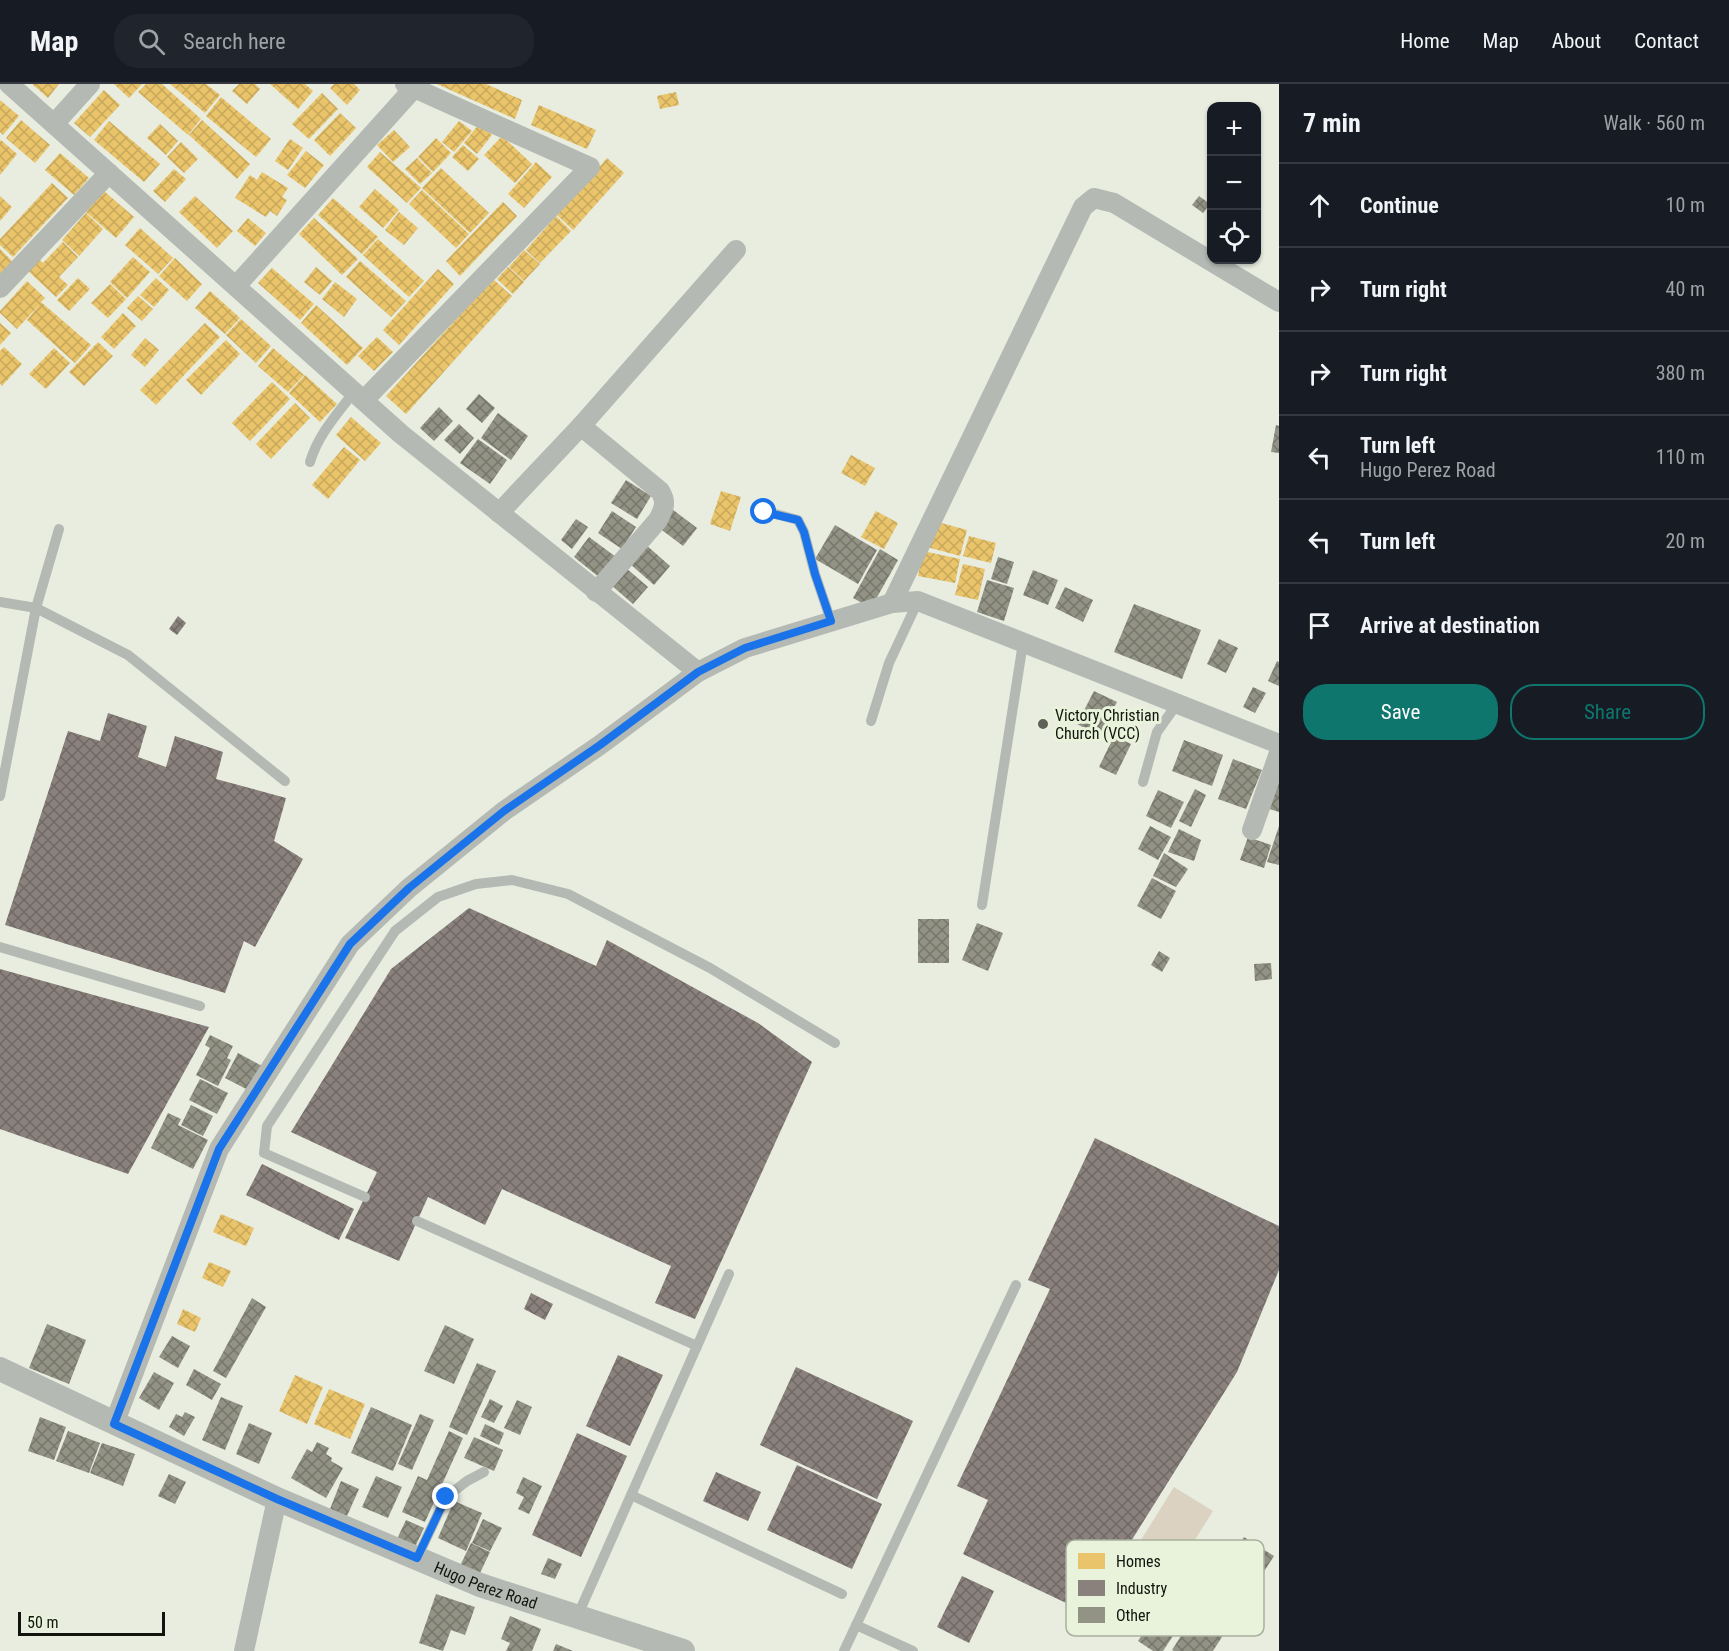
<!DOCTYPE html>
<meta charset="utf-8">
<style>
:root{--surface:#171b24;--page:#20242c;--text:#f1f3f6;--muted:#9ea1a6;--line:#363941;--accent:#0f766e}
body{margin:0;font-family:"Roboto Condensed",sans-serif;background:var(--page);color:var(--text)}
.controls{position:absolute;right:18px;top:18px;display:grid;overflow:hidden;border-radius:12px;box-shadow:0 2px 4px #0004}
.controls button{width:54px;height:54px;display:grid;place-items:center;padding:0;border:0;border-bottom:2px solid var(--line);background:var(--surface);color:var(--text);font:30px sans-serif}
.scale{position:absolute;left:18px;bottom:15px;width:147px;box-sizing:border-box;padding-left:6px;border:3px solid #12150d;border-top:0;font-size:16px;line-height:21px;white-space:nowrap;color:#12150d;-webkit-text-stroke:4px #e9f2db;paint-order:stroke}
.stop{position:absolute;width:18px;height:18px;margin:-14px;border:4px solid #1a73e8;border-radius:50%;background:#fff}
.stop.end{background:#1a73e8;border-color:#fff;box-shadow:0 2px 6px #0008}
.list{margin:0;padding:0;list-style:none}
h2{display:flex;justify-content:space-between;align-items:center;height:78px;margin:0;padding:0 24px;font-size:26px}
h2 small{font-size:20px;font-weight:400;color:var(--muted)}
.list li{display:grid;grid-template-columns:39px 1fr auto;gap:18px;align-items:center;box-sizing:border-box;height:84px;padding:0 24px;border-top:2px solid var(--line)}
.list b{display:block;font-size:22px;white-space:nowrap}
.list p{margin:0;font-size:20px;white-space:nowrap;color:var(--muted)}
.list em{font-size:20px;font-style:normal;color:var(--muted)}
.actions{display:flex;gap:12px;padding:18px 24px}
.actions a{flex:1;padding:14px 0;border:2px solid var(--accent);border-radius:24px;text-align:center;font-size:21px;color:var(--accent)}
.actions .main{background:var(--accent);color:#fff}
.icon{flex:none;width:33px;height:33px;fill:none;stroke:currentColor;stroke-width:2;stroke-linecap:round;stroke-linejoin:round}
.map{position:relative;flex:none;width:1279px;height:1567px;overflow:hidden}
header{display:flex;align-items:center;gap:36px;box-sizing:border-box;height:84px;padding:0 30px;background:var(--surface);border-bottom:2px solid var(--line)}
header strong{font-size:28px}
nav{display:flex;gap:33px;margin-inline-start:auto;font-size:21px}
.search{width:420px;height:54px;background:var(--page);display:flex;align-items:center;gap:15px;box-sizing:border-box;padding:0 21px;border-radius:24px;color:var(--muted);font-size:22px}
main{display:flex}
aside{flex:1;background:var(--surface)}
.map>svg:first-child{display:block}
.green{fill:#dbd2c2}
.homes{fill:url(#homes-cross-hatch)}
.industry{fill:url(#industry-cross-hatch)}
.building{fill:url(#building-cross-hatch)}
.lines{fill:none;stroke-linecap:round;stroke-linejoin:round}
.service{stroke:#b4b9b4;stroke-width:10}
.minor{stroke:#b4b9b4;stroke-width:20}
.tertiary{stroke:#b4b9b4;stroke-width:24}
.route{stroke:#1a73e8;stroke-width:8}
.poi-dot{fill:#5d6157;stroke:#e9f2db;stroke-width:2}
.labels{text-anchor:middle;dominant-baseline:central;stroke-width:6;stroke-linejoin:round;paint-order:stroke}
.poi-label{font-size:16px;fill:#12150d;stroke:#e9f2db;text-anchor:start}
.street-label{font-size:16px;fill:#12150d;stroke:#e9f2db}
.key{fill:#e9f2db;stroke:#a8b09d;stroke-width:1.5}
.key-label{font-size:16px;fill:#12150d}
</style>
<header>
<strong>Map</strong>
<div class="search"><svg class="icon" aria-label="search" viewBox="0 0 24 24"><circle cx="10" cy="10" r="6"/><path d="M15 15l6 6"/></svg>Search here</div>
<nav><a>Home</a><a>Map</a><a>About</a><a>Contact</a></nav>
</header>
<main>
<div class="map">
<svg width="1279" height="1567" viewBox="0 0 1279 1567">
<defs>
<pattern id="homes-cross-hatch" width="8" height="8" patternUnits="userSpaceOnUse" patternTransform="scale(1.5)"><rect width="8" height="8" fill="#e9c46a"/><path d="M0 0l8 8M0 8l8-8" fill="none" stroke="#c7a85b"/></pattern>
<pattern id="industry-cross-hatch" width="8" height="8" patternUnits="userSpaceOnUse" patternTransform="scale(1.5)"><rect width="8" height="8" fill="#8a817c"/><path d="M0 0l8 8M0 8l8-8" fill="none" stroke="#6f6864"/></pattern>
<pattern id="building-cross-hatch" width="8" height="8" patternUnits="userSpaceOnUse" patternTransform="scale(1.5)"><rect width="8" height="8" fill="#929285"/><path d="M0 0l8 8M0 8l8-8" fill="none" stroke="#76766b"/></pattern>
</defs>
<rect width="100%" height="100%" fill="#e8ede0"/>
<!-- green -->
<polygon class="green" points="1174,1403 1213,1427 1163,1507 1124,1483"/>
<!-- homes -->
<g class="homes">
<polygon points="32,0 59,0 48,14"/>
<polygon points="114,0 142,0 129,14"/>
<polygon points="146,0 162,0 201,35 188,51 138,8"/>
<polygon points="170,0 206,0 220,11 205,29"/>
<polygon points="239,0 255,0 260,5 247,20 232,7"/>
<polygon points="270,0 305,0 313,7 298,25"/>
<polygon points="334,0 354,0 360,6 347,21 330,4"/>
<polygon points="437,0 486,0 522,16 515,35"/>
<polygon points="104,6 120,21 90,53 74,39"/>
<polygon points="676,8 679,21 660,25 657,12"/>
<polygon points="322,9 338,25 309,55 292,40"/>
<polygon points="221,13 271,55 256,73 206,32"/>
<polygon points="0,16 19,32 3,51 0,48"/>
<polygon points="539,21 596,46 587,65 531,41"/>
<polygon points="340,29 356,44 330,72 314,56"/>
<polygon points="21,36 50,61 35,79 6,54"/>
<polygon points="202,36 250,80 237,95 189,51"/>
<polygon points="109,37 160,80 144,98 94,56"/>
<polygon points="459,37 472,47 454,68 442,58"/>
<polygon points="160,40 178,57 166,71 147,54"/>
<polygon points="479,40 492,51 477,70 464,59"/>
<polygon points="394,46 410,63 393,78 377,61"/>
<polygon points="502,52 532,80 515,99 484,71"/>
<polygon points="436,54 451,69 433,88 418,73"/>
<polygon points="290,55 303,64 288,86 275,77"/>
<polygon points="1,56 17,70 0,91 0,57"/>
<polygon points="181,58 198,75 184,89 167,73"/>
<polygon points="463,61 479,75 468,87 452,73"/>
<polygon points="306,67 324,81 305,104 287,91"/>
<polygon points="380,68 421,104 407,119 367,83"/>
<polygon points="60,69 89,94 74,111 45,86"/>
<polygon points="417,74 432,89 420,100 405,85"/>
<polygon points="607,74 624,89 573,146 557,131"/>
<polygon points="536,78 552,93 524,124 508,110"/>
<polygon points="441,84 489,129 470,149 422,104"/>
<polygon points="174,85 186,95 165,118 153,107"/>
<polygon points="262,88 288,104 282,113 287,116 277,132 270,127 266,133 235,114 250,91 257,96"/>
<polygon points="52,99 68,114 13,173 0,161 0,155"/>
<polygon points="375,105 399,126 383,144 359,123"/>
<polygon points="422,106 469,150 456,164 409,120"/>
<polygon points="104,107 134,133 116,154 86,128"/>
<polygon points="0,112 12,123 0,137"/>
<polygon points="195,112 233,147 217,164 179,128"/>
<polygon points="333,114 378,153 362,170 318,131"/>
<polygon points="503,118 517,132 460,192 446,177"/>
<polygon points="399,128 418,144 404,161 385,146"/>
<polygon points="86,129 103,145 79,172 62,156"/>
<polygon points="556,132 571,147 540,179 526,166"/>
<polygon points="248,134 266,149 255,162 237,147"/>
<polygon points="314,134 358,175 342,191 299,150"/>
<polygon points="140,144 173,174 158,190 125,161"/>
<polygon points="378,155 424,197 409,213 363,171"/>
<polygon points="63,158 78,173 59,193 68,201 56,213 27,186 38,174 43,179"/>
<polygon points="0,165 13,178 0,192"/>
<polygon points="524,166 540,180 524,197 509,183"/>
<polygon points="133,173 150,188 127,214 110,198"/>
<polygon points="175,174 202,200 187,217 159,192"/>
<polygon points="360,177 406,217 391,233 346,193"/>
<polygon points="316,183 332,197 320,211 304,198"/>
<polygon points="508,183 524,198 513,210 497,195"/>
<polygon points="272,184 314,220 300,236 258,199"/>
<polygon points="438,185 454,200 399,261 383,246"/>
<polygon points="78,194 90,205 69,227 57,216"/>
<polygon points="156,194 169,206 154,223 140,211"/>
<polygon points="493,195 512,212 406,330 386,312"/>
<polygon points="27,197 45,214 41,218 91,261 75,279 27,236 40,220 17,245 0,229 0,227"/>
<polygon points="335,198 357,215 344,233 322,215"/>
<polygon points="110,200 126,215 108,234 91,219"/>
<polygon points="210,207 240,234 225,250 195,224"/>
<polygon points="138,212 153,225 142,237 127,224"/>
<polygon points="316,221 363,264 347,281 301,239"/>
<polygon points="123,229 136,242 114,265 101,253"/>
<polygon points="241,235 271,262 256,279 226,251"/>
<polygon points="0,239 11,249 0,261"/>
<polygon points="205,239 220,253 156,321 140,306"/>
<polygon points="377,253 393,268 374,287 358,272"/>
<polygon points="145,254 159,266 145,283 131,271"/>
<polygon points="226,256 240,270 201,311 186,296"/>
<polygon points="98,258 113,272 84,302 69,288"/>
<polygon points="4,263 22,280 2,302 0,299 0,267"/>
<polygon points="54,264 70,279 46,305 29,290"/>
<polygon points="273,264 304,291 288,308 258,282"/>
<polygon points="305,291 337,320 320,338 289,309"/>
<polygon points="272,298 290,315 250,357 232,339"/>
<polygon points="295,319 310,334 271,375 256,360"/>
<polygon points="351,333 381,359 365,377 336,351"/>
<polygon points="344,363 360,376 328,415 312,401"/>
<polygon points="851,371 875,384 865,402 841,389"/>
<polygon points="721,407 741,413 730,447 710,440"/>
<polygon points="876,427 898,439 884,465 861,453"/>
<polygon points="934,437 967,446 960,472 927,463"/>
<polygon points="969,452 996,459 991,479 963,472"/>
<polygon points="923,467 960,475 955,499 918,492"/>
<polygon points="963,480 985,485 978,516 955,511"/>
<polygon points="221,1130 254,1144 246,1162 213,1148"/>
<polygon points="209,1178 231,1187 223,1203 202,1194"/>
<polygon points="183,1225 201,1234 195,1248 177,1240"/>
<polygon points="295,1291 323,1303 307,1340 279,1327"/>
<polygon points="329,1305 365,1320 350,1355 314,1340"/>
</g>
<!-- industry -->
<g class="industry">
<polygon points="178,532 186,539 177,551 169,545"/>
<polygon points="108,629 147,642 138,673 166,683 175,652 223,668 216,695 286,714 274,757 303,775 255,863 244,857 225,909 5,841 68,647 100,657"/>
<polygon points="469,824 596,882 607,856 758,939 812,978 695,1235 655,1219 671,1182 502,1105 485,1141 428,1113 399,1177 345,1154 377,1088 291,1048 391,885"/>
<polygon points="0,885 209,943 128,1090 0,1045"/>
<polygon points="1095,1054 1279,1142 1279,1186 1237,1288 1118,1478 1106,1473 1081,1526 963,1470 988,1416 957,1402 1050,1205 1028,1196"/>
<polygon points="262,1080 354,1125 339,1156 246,1111"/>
<polygon points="531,1209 553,1220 545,1236 524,1225"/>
<polygon points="618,1271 663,1291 630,1362 586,1342"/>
<polygon points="796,1283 913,1337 877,1415 760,1361"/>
<polygon points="577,1349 627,1372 581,1473 532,1451"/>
<polygon points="797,1381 882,1420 852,1485 767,1446"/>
<polygon points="716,1388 761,1408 748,1437 703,1417"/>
<polygon points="962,1492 994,1507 969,1559 937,1543"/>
</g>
<!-- building -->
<g class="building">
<polygon points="1199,112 1210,120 1203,129 1192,121"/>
<polygon points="479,310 495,324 482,339 466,325"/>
<polygon points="439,323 453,337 434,357 420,344"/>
<polygon points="498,329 528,352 511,376 481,354"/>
<polygon points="459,340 474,354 460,370 444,356"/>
<polygon points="1276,341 1279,342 1279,369 1271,368"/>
<polygon points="478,355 507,376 490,400 460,379"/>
<polygon points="626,396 651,412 637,435 611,419"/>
<polygon points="672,425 697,444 683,462 658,443"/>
<polygon points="612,427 636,443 622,465 598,449"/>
<polygon points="576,435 588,443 572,465 561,456"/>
<polygon points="835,441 877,466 858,500 815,475"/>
<polygon points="589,453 616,473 600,494 574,473"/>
<polygon points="645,460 670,482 654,501 629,479"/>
<polygon points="880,465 898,476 871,524 853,514"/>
<polygon points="998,473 1014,478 1007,500 991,495"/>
<polygon points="626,484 648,503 633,520 611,501"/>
<polygon points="1033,486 1058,496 1048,521 1023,511"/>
<polygon points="987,496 1014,504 1004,537 977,528"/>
<polygon points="1065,503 1093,516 1083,538 1055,524"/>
<polygon points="1134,520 1201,546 1182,595 1114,568"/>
<polygon points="1219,555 1238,564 1226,589 1207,580"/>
<polygon points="1277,577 1279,578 1279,602 1268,597"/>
<polygon points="1253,603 1266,609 1255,629 1243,623"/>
<polygon points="1094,607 1117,618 1099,652 1077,640"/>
<polygon points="1114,652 1131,660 1116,691 1099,683"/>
<polygon points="1184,656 1223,671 1212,702 1172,687"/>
<polygon points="1233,675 1262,686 1246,725 1218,715"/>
<polygon points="1279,694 1279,728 1263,723"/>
<polygon points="1195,705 1206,711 1191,743 1179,737"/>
<polygon points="1158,706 1184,718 1171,744 1146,732"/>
<polygon points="1150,742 1171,753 1158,776 1138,765"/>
<polygon points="1279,742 1279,781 1267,778"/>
<polygon points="1179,745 1201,756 1194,777 1168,768"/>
<polygon points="1248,753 1271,761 1264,784 1240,776"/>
<polygon points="1164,769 1188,785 1176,803 1153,792"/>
<polygon points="1152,794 1176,807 1161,835 1137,822"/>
<rect x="918" y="835" width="31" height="44"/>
<polygon points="977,839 1003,849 988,887 962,876"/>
<polygon points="1159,867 1170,874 1162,888 1151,881"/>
<polygon points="1271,879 1272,895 1255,897 1254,880"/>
<polygon points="210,951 233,962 227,974 231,976 218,1002 196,991 210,964 205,961"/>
<polygon points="238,969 262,982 250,1007 225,994"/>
<polygon points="200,995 228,1009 217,1030 189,1016"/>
<polygon points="191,1021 213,1032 203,1052 181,1041"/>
<polygon points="168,1029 181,1035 178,1041 208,1056 193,1085 151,1064"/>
<polygon points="252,1214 266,1223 226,1294 213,1287"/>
<polygon points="47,1240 86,1256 69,1300 29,1284"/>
<polygon points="445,1241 474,1255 454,1300 424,1287"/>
<polygon points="172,1252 190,1262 178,1284 159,1273"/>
<polygon points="477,1279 496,1287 467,1351 449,1343"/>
<polygon points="194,1285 221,1300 212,1316 186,1301"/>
<polygon points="154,1288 174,1299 159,1326 139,1314"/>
<polygon points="221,1313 243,1322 225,1366 202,1356"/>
<polygon points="490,1315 503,1322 494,1339 481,1333"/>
<polygon points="517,1316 532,1323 520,1351 504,1344"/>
<polygon points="371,1323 412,1341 393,1387 351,1369"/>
<polygon points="185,1328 195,1333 184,1352 169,1343 176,1330 182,1333"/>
<polygon points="420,1330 434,1336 412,1386 398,1380"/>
<polygon points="40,1333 66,1343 54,1376 28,1367"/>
<polygon points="249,1339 272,1349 259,1380 236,1370"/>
<polygon points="485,1340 504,1349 499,1361 480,1352"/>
<polygon points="68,1347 100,1359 89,1389 56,1377"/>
<polygon points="449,1347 463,1354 425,1438 402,1428 418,1392 427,1396"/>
<polygon points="474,1353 503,1366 494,1387 464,1374"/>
<polygon points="317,1358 329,1364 326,1370 332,1374 331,1377 343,1384 326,1414 291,1394 307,1365 312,1368"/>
<polygon points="102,1359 135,1370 123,1402 90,1389"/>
<polygon points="169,1390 186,1398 175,1420 158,1412"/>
<polygon points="376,1392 402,1403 388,1434 362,1423"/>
<polygon points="523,1393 542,1402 529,1430 518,1425 524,1413 516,1409"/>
<polygon points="341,1397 359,1405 347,1432 330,1425"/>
<polygon points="454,1417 482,1429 466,1467 438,1454"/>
<polygon points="483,1435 502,1444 490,1467 472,1459"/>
<polygon points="406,1436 424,1444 415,1463 397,1455"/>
<polygon points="1244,1453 1274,1472 1213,1567 1174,1567 1172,1566"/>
<polygon points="471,1459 490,1468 479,1491 460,1482"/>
<polygon points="548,1474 562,1480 555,1495 541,1490"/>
<polygon points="1179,1496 1200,1511 1163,1567 1153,1567 1138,1557"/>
<polygon points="436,1510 475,1523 465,1551 451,1546 443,1567 419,1559"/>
<polygon points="510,1532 541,1545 532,1567 506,1567 510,1559 501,1555"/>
<polygon points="556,1560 573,1567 553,1567"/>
</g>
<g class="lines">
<!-- service -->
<g class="service">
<path d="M310 378C318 351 337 330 354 308"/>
<polyline points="764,427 798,436 804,448 815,490 831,537"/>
<polyline points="0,518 36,524 128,571 285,697"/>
<polyline points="871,637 889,579 918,517"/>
<polyline points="1143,698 1157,648 1177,620"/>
<polyline points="0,712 36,524 59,445"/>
<polyline points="982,821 1023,559"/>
<polyline points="0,863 200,922"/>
<polyline points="365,1113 264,1069 267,1042 395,847 438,813 476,800 512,796 568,810 710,884 835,959"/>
<polyline points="417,1137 697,1262"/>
<polyline points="631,1411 842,1510"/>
<polyline points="417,1474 446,1413 467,1397 484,1388"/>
<polyline points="577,1533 729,1190"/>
<polyline points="856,1541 913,1567"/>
<polyline points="844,1567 1016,1201"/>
</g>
<!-- minor -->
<g class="minor">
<polyline points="9,0 401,350 698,588"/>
<polyline points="54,40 90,0"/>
<polyline points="236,202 414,4"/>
<polyline points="0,204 109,89"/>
<polyline points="364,316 590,83 405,0"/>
<path d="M581 342 660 407C667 418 664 425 658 436L596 508"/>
<polyline points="499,429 581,342 736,166"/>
<polyline points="892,519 1083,123 1094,114 1114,119 1279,218"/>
<polyline points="1252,746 1279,669"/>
<polyline points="114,1340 219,1065 350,860 409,804 504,727 600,661 698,588 745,564 892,519 918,517 1279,660"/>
<polyline points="244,1567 277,1415"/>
</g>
<!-- tertiary -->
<path class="tertiary" id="s1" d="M0 1285 277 1415 480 1501 683 1567"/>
</g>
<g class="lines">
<!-- route -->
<polyline class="route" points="446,1413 417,1474 277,1415 114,1340 219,1065 350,860 409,804 504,727 600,661 698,588 745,564 831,537 815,490 804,448 798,436 764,428"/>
</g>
<!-- markers -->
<circle class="poi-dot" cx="1043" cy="640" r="6"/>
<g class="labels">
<!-- poi labels -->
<g class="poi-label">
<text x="1055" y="631">Victory Christian<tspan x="1055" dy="18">Church (VCC)</tspan></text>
</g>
<!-- street labels -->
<g class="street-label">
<text stroke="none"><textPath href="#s1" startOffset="532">Hugo Perez Road</textPath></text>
</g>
</g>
<!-- legend -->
<rect x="1066" y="1456" width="198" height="96" rx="9" class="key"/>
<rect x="1078" y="1469" width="27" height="16" fill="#e9c46a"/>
<rect x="1078" y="1496" width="27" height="16" fill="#8a817c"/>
<rect x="1078" y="1523" width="27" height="16" fill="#929285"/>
<g class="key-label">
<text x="1116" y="1483">Homes</text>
<text x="1116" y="1510">Industry</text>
<text x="1116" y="1537">Other</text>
</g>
</svg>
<div class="controls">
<button>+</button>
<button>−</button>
<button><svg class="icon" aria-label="locate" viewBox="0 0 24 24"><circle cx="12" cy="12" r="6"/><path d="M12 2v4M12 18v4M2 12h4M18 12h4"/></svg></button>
</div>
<div class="scale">50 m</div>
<div class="stop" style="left:764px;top:428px"></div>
<div class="stop end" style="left:446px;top:1413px"></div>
</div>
<aside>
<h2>7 min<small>Walk · 560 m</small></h2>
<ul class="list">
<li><svg class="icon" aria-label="ahead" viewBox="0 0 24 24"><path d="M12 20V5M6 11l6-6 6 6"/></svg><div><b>Continue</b></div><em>10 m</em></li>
<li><svg class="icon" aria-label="right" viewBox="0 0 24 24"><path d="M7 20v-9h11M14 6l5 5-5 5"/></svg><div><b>Turn right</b></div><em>40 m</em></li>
<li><svg class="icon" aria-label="right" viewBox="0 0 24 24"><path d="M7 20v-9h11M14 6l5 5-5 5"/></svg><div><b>Turn right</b></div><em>380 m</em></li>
<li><svg class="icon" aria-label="left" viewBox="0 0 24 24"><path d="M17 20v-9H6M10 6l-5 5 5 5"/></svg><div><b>Turn left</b><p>Hugo Perez Road</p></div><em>110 m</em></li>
<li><svg class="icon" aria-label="left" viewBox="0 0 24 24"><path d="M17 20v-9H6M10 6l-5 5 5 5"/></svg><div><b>Turn left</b></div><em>20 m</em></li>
<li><svg class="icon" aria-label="arrive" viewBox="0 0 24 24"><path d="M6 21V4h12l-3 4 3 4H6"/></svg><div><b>Arrive at destination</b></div></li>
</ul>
<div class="actions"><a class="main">Save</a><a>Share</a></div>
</aside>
</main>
